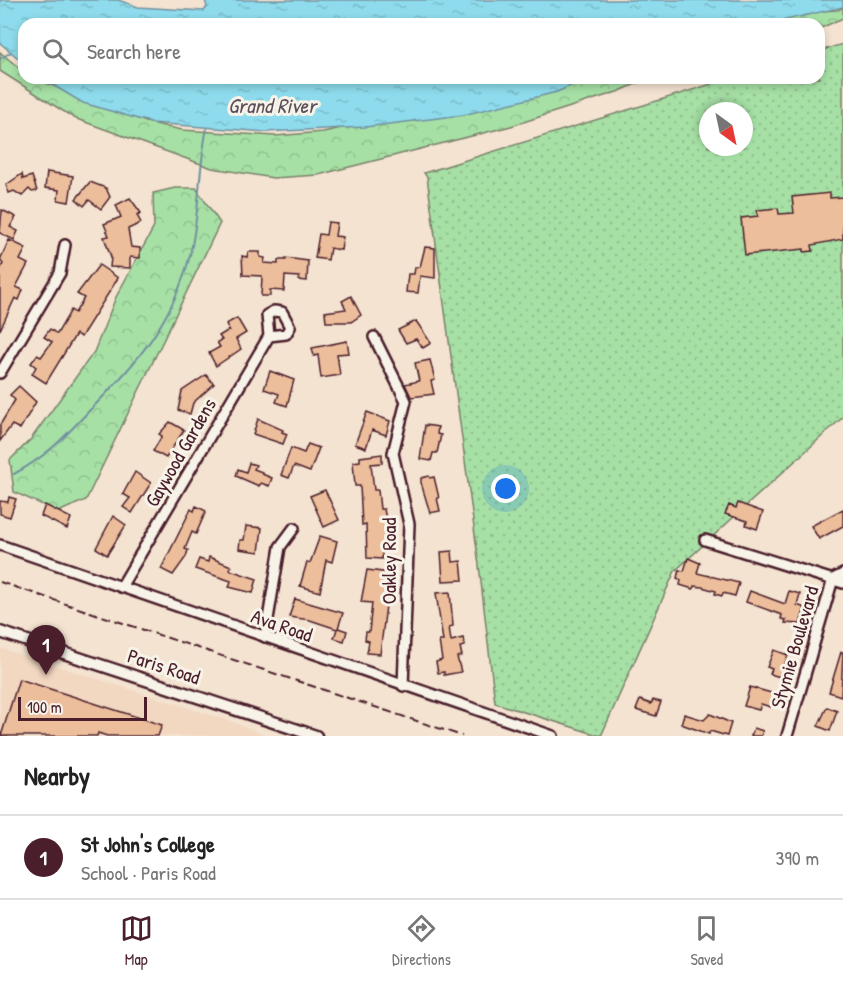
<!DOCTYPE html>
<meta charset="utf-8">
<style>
:root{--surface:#fff;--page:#f6f6f6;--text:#222;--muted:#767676;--line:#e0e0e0;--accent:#4a1f2b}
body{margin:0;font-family:"Patrick Hand",sans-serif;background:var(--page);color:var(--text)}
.compass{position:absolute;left:699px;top:102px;width:54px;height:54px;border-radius:50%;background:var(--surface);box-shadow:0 3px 9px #0003;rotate:147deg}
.scale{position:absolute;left:18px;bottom:15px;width:129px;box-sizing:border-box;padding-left:6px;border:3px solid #4a1f2b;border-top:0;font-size:16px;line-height:21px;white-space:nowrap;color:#4a1f2b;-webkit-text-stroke:4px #f7f3e8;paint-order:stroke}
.you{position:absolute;left:506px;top:489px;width:21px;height:21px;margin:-15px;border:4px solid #fff;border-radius:50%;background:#1a73e8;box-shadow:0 0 0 9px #1a73e833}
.badge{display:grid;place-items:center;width:39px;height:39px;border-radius:50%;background:var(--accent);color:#fff;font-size:20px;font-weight:700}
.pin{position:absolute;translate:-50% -50px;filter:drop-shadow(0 2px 3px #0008)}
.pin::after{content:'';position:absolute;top:32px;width:21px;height:18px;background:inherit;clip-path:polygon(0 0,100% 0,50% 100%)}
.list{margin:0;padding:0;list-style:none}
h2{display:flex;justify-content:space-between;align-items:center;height:78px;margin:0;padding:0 24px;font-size:26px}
h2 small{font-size:20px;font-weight:400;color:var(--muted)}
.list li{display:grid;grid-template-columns:39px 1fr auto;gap:18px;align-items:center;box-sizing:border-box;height:84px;padding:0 24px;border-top:2px solid var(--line)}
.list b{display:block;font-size:22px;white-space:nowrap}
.list p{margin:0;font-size:20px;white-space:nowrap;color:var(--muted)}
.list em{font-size:20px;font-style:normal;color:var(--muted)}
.icon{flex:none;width:33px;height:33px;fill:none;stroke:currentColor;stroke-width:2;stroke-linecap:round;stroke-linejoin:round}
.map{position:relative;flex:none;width:843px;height:736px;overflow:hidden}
.search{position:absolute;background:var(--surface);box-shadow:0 3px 9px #0003;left:18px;right:18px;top:18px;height:66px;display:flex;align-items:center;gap:15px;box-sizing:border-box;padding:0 21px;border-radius:18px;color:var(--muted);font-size:22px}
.sheet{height:162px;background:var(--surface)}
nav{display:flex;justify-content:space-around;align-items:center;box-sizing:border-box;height:84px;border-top:2px solid var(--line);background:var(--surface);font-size:16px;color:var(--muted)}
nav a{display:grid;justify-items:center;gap:3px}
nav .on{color:var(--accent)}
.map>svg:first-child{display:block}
.built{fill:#f2d8c1}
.grass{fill:url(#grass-dots);stroke:#788068;stroke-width:1.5;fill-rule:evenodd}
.forest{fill:url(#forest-crowns);stroke:#788068;stroke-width:1.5}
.water{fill:url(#water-ripples);stroke:#72909f;stroke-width:1.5}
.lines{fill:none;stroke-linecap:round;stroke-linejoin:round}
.stream{stroke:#72909f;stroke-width:2}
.building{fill:#ecbe9c;stroke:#4a1f2b;stroke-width:1.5}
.minor-casing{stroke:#4a1f2b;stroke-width:14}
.major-casing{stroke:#4a1f2b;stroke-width:15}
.minor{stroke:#f7f3e8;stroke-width:9}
.major{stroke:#f7f3e8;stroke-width:10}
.rail{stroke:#4a1f2b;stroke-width:2;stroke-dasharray:9 4.5;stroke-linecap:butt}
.labels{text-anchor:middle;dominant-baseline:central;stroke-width:6;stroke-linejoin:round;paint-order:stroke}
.street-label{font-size:20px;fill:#4a1f2b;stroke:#f7f3e8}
.water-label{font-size:21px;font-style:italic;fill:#5b4e5b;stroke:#f7f3e8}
</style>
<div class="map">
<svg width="843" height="736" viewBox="0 0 843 736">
<defs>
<pattern id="grass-dots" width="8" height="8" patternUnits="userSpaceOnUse" patternTransform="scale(1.5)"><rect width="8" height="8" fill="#a6e0a5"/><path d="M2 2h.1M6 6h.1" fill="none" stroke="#90c08e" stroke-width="1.8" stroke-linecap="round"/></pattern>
<pattern id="forest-crowns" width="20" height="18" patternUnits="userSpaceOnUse" patternTransform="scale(1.5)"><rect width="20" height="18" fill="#a6e0a5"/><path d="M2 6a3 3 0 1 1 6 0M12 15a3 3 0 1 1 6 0" fill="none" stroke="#90c08e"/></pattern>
<pattern id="water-ripples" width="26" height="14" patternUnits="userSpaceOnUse" patternTransform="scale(1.5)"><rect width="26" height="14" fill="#8ddbec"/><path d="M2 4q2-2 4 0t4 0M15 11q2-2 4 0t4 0" fill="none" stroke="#7bbccb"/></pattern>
</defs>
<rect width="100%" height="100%" fill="#f4e3d1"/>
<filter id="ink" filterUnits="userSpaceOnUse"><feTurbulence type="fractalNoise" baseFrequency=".0167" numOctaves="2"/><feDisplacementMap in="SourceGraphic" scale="12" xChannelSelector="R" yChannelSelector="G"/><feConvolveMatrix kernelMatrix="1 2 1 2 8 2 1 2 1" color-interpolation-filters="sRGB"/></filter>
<g filter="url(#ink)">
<!-- built -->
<polygon class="built" points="0,648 233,722 267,736 0,736"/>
<!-- grass -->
<path class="grass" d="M843 44V417L675 571 601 736 495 703 479 565 427 177 424 173 731 78H819V51ZM708 111H744V147H708Z"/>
<!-- forest -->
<g class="forest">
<polygon points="843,7 843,18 821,28 819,24 758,24 798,12 838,10"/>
<polygon points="0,52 24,72 24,78 33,78 146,122 182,130 275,136 323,132 574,78 649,78 620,91 511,126 318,175 273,178 212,168 74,118 0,71"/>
<polygon points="175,188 196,188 220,223 86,500 58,512 14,492 10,460 31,439 94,352 116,297 154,227 153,193"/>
</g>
<!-- water -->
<g class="water">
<polygon points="0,0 118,0 138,7 204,11 207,7 205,0 843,0 843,7 768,24 24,24 24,63 0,43"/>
<polygon points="41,78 588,78 557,92 463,115 365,127 265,132 152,123 83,103"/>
</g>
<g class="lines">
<!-- stream -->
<g class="stream">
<polyline points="0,59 11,52"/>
<path d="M14 474C48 456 65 436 90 410 137 363 173 321 190 255 200 213 198 170 207 128"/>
</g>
</g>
<!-- building -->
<g class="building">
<polygon points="47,172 73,176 69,202 58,200 59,190 45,188"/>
<polygon points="22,174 23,179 32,176 37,191 32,192 29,189 22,196 14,191 9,193 6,185"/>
<polygon points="90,182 106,188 110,197 101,209 89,200 84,206 76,199"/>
<polygon points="830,193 830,198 843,197 843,239 812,245 813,251 804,252 804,249 745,255 741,218 758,216 757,210 778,208 779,214 794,213 792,197"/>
<polygon points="130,198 141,213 137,215 141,223 128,229 131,247 140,248 140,258 130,257 130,268 110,267 111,257 104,237 109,236 104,224 121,217 116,205"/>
<polygon points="2,210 16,217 10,227 18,231 14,240 0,233"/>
<polygon points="328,222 337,223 335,236 343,237 341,250 330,248 328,260 315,258 319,234 326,235"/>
<polygon points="9,240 26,248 20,260 28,264 16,287 23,290 19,300 15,298 0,330 0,270 3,264 0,260"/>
<polygon points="425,247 435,248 435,278 420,276 418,293 406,292 408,274 414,274 415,267 420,267"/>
<polygon points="248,252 260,252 260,257 265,258 264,263 278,264 278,260 286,260 286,258 308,261 307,281 298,280 299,277 285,276 284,291 270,290 270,296 261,296 262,276 243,275 242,256 247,257"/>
<polygon points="99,265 118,278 81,337 76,334 46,383 32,374 36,367 31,363 37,355 41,357 52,342 44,337 50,329 57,334 71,310 75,313 84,298 77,294"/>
<polygon points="351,296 361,315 351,322 326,322 325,312 346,309 342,301"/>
<polygon points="237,318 246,333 236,339 241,349 216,366 209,353 220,347 217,342 222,340 219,336 229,330 226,324"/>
<polygon points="416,321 431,343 423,348 416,339 406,343 398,330"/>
<polygon points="347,341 349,353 337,354 340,375 321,378 318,355 314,356 312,348"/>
<polygon points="430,360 435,380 431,381 434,394 411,397 405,384 419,381 415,363"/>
<polygon points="270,371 294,380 287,406 276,402 279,394 264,389"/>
<polygon points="206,375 214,384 193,403 190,414 178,410 182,391"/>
<polygon points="19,386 36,402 20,429 12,425 0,441 0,425 15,400 10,395"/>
<polygon points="367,412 390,421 386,435 372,430 366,448 355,444"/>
<polygon points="258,419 283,430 282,432 287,434 283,444 253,434"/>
<polygon points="170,422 184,430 166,458 153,451 162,436 159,434"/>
<polygon points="425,425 438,427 437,434 441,435 437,453 433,453 431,461 420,459"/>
<polygon points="308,444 319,448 310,472 294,466 289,478 281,475 291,448 304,453"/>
<polygon points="382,454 382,463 371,464 374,490 378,490 380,509 384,509 390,539 386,539 386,547 382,547 382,559 367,558 366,524 362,525 360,486 355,486 353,462 360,461 360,457"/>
<polygon points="249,463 256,465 254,469 262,472 262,474 272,478 269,486 261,483 259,486 236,476 238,469 246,472"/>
<polygon points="135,472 151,483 132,513 123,507 130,498 123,494"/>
<polygon points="429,476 430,478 434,477 439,498 437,498 440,511 430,513 421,483 421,478"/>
<polygon points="325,490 339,520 324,527 310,496"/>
<polygon points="9,497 16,499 10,517 0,514 0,501 8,502"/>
<polygon points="738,503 763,512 757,529 746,525 747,521 725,514 729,505 736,508"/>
<polygon points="45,505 71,518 67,529 41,516"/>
<polygon points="196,506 206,511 196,534 192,532 185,549 188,550 186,557 173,575 161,569 191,509 194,511"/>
<polygon points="843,509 843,526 819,539 811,526"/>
<polygon points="113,516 126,525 107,555 96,548"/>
<polygon points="246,526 262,528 259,552 239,549 240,540 244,540"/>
<polygon points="320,536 337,541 332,562 326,560 320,592 300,586 307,562 310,563"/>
<polygon points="452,551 453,562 461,561 463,580 443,581 441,552"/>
<polygon points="209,557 231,566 230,570 257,579 253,593 229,587 231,581 195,569 199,559 208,562"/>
<polygon points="688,558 700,563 697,573 739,583 735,596 723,593 722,596 715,594 716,591 702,587 694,586 693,589 680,585 681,580 677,578 679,570 684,571"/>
<polygon points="367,570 390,573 380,654 367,653 369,641 365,640 366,632 369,632 372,603 361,602"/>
<polygon points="750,591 785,604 789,591 800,594 797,605 805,608 800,624 785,623 786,620 781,619 782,615 746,602"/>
<polygon points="450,592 453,626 449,627 451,641 463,638 465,646 460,647 462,656 457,657 461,672 444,675 444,672 438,673 436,662 442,660 439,641 443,641 436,593"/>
<polygon points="295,599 343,613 338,628 347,631 344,641 334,638 337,629 310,620 289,617"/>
<polygon points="774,650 788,655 780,677 770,674 772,669 767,667"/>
<polygon points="841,652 843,652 841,696 829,692"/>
<polygon points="19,679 162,725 158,736 107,736 98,733 97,736 1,736"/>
<polygon points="750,687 775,694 771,707 761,704 759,710 744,706"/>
<polygon points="640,700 651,704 653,700 661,702 656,716 636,710"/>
<polygon points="827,707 837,711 830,731 818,726"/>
<polygon points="684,714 704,720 710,714 731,723 727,736 710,731 709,734 681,724"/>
<polygon points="754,728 763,731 761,736 751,736"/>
</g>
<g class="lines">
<defs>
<g id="minor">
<polyline points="374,337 406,401 393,453 409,524 403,686"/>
<polyline points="0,373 60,273 65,245"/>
<polyline points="705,540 843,583"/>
<polyline points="0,545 553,736"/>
<polyline points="121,587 269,336 267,315 274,311 282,312 290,327 286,334 269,336"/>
<polyline points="265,637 280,547 294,528"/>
<polyline points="787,736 833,579 843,574"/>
</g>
<polyline id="major" points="0,632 316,736"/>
</defs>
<!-- minor casing -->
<use href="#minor" class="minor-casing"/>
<!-- major casing -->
<use href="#major" class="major-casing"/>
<!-- minor -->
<use href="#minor" class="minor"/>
<!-- major -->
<use href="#major" class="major"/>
<!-- rail -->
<polyline class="rail" points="0,582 462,736"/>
</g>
</g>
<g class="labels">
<!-- street labels -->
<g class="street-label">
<text transform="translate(180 452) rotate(-60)">Gaywood Gardens</text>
<text transform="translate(388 561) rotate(-90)">Oakley Road</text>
<text transform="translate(282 625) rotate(19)">Ava Road</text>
<text transform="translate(794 647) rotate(-74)">Stymie Boulevard</text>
<text transform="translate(164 666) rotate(18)">Paris Road</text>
</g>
<!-- water labels -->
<g class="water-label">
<text x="272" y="105">Grand River</text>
</g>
</g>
</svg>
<svg class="compass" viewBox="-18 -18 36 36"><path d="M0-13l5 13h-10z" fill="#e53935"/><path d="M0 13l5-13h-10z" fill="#767676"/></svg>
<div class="scale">100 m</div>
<div class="you"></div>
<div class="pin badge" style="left:46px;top:675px">1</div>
<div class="search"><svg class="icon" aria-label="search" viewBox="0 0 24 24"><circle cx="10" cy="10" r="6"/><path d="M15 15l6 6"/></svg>Search here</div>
</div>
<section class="sheet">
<h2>Nearby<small></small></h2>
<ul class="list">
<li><span class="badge">1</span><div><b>St John's College</b><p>School · Paris Road</p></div><em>390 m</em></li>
</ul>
</section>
<nav>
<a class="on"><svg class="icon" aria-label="map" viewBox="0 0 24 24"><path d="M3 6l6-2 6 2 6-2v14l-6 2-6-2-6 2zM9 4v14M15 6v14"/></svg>Map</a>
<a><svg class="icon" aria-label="directions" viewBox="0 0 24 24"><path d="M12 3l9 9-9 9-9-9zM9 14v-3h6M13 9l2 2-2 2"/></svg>Directions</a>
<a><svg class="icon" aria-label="saved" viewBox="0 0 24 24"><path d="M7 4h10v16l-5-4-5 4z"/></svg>Saved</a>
</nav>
